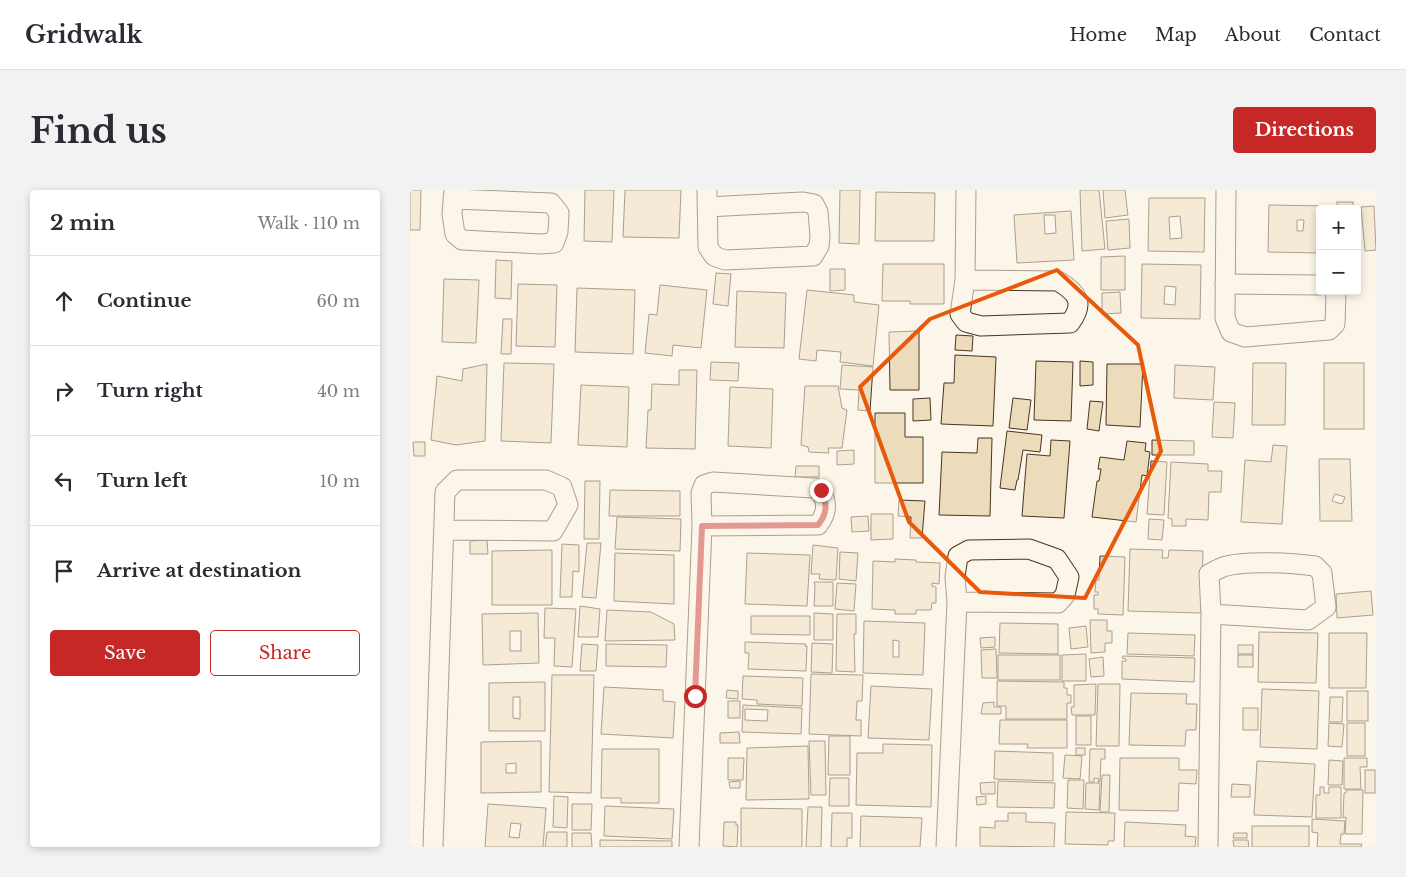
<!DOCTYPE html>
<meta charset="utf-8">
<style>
:root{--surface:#fff;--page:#f2f2f3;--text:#2b2b33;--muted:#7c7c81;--line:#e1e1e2;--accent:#c62828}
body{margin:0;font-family:"Libre Baskerville",serif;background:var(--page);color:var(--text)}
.controls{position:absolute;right:15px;top:15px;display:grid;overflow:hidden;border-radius:5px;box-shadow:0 2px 8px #0003}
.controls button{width:45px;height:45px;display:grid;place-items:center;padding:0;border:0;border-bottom:1px solid var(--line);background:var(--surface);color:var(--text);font:25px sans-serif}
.stop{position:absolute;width:15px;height:15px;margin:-11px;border:4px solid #c62828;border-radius:50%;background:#fff}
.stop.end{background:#c62828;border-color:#fff;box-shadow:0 1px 5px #0008}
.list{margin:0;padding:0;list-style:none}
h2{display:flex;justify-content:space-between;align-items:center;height:65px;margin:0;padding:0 20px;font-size:21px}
h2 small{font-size:16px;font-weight:400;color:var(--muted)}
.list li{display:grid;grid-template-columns:32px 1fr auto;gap:15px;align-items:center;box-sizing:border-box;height:90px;padding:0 20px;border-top:1px solid var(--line)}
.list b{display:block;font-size:19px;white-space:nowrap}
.list em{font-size:16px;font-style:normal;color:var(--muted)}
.actions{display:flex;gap:10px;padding:15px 20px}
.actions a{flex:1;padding:11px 0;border:1px solid var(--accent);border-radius:5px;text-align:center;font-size:18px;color:var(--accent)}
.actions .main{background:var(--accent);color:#fff}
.icon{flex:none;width:28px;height:28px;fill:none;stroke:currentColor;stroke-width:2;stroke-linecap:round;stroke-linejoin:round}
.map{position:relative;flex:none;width:966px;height:657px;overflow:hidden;border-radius:5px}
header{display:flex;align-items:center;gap:30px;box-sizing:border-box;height:70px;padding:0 25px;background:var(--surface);border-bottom:1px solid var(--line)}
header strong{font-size:24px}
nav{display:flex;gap:28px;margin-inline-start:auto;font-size:18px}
.intro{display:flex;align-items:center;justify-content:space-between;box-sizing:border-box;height:120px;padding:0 30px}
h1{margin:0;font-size:35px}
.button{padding:12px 22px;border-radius:5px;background:var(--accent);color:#fff;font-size:18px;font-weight:700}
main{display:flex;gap:30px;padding:0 30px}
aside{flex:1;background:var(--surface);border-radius:5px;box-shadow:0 2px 8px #0003}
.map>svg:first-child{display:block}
.building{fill:#ecdcbc;stroke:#4a3520;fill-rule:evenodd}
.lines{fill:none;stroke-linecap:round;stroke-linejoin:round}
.street-casing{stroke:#4a3520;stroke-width:21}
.street{stroke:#fbf6e9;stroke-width:19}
.route{stroke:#c62828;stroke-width:6}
.marked{fill:none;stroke:#e8590c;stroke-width:4;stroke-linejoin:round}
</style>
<header>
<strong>Gridwalk</strong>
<nav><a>Home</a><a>Map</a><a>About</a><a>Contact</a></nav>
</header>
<div class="intro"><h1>Find us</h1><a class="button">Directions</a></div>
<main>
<aside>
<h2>2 min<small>Walk · 110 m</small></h2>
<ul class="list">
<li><svg class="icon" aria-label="ahead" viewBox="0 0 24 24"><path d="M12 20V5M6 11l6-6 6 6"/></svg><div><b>Continue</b></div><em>60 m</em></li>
<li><svg class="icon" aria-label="right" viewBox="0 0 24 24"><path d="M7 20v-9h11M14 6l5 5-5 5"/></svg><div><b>Turn right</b></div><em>40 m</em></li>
<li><svg class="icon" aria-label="left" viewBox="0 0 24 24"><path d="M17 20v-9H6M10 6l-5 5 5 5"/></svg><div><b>Turn left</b></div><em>10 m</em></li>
<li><svg class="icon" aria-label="arrive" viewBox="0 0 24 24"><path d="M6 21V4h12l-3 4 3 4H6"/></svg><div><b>Arrive at destination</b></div></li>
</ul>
<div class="actions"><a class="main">Save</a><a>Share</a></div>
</aside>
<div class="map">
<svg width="966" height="657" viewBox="0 0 966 657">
<rect width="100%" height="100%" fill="#fbf6e9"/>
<!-- building -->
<g class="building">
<polygon points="0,0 11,0 10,40 0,40"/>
<polygon points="175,0 204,0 202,52 174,51"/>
<polygon points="215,0 271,0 269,48 213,47"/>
<polygon points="430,0 450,0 449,54 429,53"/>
<polygon points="670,0 689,0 695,59 672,61"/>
<polygon points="693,0 715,0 718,25 695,28"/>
<polygon points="466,2 525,3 524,51 465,51"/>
<path d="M739 8H795L794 62 738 61ZM770 26 772 48 760 49 759 27Z"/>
<rect x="927" y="12" width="16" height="7"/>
<path d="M859 15 917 16V19H910V63L858 62ZM887 30H894L893 41H887Z"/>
<polygon points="964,16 966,60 955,61 951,17"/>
<path d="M661 21 664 70 607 73 604 25ZM634 25H645L646 43 635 44Z"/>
<polygon points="719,29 720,58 698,60 696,31"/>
<polygon points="715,66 715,100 691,100 691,67"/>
<polygon points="86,70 102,71 101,109 85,108"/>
<polygon points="473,74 534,74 534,114 500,114 500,111 472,111"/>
<path d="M732 74 791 75 790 129 731 128ZM755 96 766 97 765 115 754 114Z"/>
<polygon points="420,79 435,79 435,100 420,101"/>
<polygon points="306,83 321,84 318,116 303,114"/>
<polygon points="34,89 69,90 66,153 32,152"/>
<polygon points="108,94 147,95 145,157 106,156"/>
<polygon points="250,95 297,100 291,158 263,155 262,166 235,163 239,124 247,125"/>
<polygon points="167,98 225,100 223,164 165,162"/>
<polygon points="397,100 444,105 444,112 469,115 463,176 430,172 431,162 407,160 406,171 389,169"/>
<polygon points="327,101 376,103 374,158 325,157"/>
<polygon points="710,102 711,123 692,124 692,103"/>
<polygon points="93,129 102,129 101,164 91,164"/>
<polygon points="509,141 509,200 480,200 479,142"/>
<polygon points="546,145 563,146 562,161 545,160"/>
<polygon points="545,165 586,167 583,236 531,234 534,193 544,193"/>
<polygon points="626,171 663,172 661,231 624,230"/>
<polygon points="670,171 683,172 683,195 670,196"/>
<polygon points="301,172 329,173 328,191 300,190"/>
<polygon points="94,173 144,174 141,253 91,251"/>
<polygon points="843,173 876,173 875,235 842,235"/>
<rect x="914" y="173" width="40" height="66"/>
<polygon points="77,174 75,251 46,255 21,250 27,186 52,191 53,179"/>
<polygon points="697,174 733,174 730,237 696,235"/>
<polygon points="432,175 463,177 460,221 448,220 449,200 430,199"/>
<polygon points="765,175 805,177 803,210 764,208"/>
<polygon points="269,180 287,180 285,259 236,258 238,220 241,220 242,194 269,195"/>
<polygon points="171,195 219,197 217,257 168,255"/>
<polygon points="395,196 428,196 432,218 437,220 432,258 418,258 419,263 399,262 398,257 391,255"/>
<polygon points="320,197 363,199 361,258 318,256"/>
<polygon points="520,208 521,230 503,231 503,209"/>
<polygon points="603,208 621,210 617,240 599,238"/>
<polygon points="680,211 693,212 689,241 677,239"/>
<polygon points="804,212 825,213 823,248 802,247"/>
<polygon points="465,223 495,223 495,247 513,247 513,293 465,293"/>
<polygon points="597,241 632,245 630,262 613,260 608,290 607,290 605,300 590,298"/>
<polygon points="568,248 582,248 580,326 529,325 532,262 567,263"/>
<polygon points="641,250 660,251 654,328 612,326 617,264 640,266"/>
<polygon points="742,250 784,251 784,265 742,265"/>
<polygon points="717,251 736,253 735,261 740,262 737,286 732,285 726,332 682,327 687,291 689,291 691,279 688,279 690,267 714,270"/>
<polygon points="3,252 15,252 15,266 4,266"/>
<polygon points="863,255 877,256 872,334 831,332 835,270 861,272"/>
<polygon points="444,260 444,274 427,275 427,261"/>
<path d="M909 269H940L942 331H910ZM925 304 935 307 932 314 922 311Z"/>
<polygon points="741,271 757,272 754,325 737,324"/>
<polygon points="761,272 798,274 798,281 812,281 811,302 799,302 798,330 776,329 776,336 762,336 762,329 758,328"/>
<polygon points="386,276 409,276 409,287 385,287"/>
<polygon points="175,291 190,291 189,349 174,349"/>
<polygon points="200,300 270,301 270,326 199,326"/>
<polygon points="489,310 515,311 512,348 500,348 501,327 488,326"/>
<polygon points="461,324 483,324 483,349 461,350"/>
<polygon points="458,326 459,341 442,342 441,327"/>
<polygon points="207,327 271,329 270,361 205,359"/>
<polygon points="739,329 754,330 752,350 738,349"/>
<polygon points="77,350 78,364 60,364 60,351"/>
<polygon points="177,353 191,353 186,408 172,407"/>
<polygon points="152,354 169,355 169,382 163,381 162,407 150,407"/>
<polygon points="403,355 428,358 426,390 409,389 410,384 401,384"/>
<polygon points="720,359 753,360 752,368 758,368 759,360 793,361 791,423 718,421"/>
<polygon points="142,360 142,415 82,415 82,361"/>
<polygon points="430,362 448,363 446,391 429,389"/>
<polygon points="205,363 264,365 264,414 204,411"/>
<polygon points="337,363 400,365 397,416 335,414"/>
<polygon points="690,366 715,367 713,425 688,424 688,419 684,419 684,405 688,405 688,402 685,402 686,390 689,390"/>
<polygon points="485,369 506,370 506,372 530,373 529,394 522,393 522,396 526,397 526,413 522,413 521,420 506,420 506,424 485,424 485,420 462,419 463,371 485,372"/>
<polygon points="404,392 423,392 423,416 404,416 405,396"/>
<polygon points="427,393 446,394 444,421 425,419"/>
<polygon points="961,401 963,425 927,428 926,404"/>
<polygon points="170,416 190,419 188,447 168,447"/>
<polygon points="135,418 166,419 162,477 144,476 145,448 134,448"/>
<polygon points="197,420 241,422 264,434 265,450 195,451"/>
<path d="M128 423 129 473 73 475 72 424ZM100 441H111V461H100Z"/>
<polygon points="404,423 423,424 423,450 404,450"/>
<polygon points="427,424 446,424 446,444 444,444 445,482 426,481"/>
<polygon points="341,426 400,426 400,445 341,444"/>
<polygon points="680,430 697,430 697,441 702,441 702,453 695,453 695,462 681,463"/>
<path d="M454 431 515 433 513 485 453 483ZM483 450 489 451V467H483Z"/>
<polygon points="590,433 648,434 648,464 589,463"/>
<polygon points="676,436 678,457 661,459 659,438"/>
<polygon points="849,442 908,443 906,493 848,492"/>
<polygon points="718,443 785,445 784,466 717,464"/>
<polygon points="919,443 957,443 956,498 919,498"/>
<polygon points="585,447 585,457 571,458 570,448"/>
<polygon points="335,452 396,454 395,456 397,456 396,481 338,479 339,463 335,463"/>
<polygon points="402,453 423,454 422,483 401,482"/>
<polygon points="172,454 188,455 186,481 170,481"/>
<polygon points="196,454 257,455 256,477 196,476"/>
<rect x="828" y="455" width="15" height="9"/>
<polygon points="586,459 587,488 572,488 571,460"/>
<polygon points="676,464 676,491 652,491 652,465"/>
<rect x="588" y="465" width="62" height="25"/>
<rect x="828" y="465" width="15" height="12"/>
<polygon points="713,466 785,468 784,492 712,489 712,471 716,471 716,469 712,468"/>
<polygon points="693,467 694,486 681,487 679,469"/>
<polygon points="401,484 453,485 452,511 447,511 446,530 451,530 451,546 399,544"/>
<polygon points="142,485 184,485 181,603 139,602"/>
<polygon points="333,486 393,488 392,516 347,514 347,510 332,509"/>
<polygon points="587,491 654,492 654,498 657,498 657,505 661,505 661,513 657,513 657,529 596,529 596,516 587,516"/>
<path d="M135 492V541H79V493ZM103 507H110V529L103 528Z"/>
<polygon points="686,494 685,525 662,525 661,517 664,517 664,495"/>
<polygon points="688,494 710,494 709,556 686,556"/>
<polygon points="461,496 522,499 519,550 458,548"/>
<polygon points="194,497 253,500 253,511 265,512 263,548 191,544"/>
<polygon points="852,499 909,501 907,559 850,557"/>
<polygon points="317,500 328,501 328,509 316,508"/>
<rect x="937" y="501" width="21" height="30"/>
<polygon points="721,503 777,504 776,514 787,514 786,540 776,540 775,556 719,555"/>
<polygon points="920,507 933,507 932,532 919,532"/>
<rect x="318" y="511" width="12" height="17"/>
<polygon points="584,512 584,517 591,517 591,524 571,524 573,513"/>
<path d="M333 515 392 518 391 544 332 542ZM335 519 358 520 357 531 335 530Z"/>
<rect x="833" y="518" width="15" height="22"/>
<rect x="666" y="526" width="15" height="29"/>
<polygon points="590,530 657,530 657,558 617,558 618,554 589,554"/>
<polygon points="919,533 934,534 932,557 918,556"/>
<rect x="937" y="533" width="18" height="33"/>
<polygon points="329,542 330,553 310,553 310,543"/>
<polygon points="419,546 440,546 440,585 418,585"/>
<path d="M131 551V602L71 603V552ZM106 573V583H96V574Z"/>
<polygon points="399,551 415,551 416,605 401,605"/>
<polygon points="473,554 522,555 521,617 446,615 447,563 473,563"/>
<polygon points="398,556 399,609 336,610 337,558"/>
<rect x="666" y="558" width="9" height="7"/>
<polygon points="192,559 249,559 249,613 211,613 211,608 191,608"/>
<polygon points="680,559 695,559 695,569 691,569 690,592 688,592 689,589 684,588 684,592 679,592"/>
<polygon points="585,561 643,563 643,591 584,589"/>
<polygon points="655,565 672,566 670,589 653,588"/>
<polygon points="318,568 334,568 333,590 318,590"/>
<polygon points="710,568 769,568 769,580 787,580 786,594 769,593 768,621 709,620"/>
<polygon points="934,568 957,568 957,577 950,577 951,599 934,599"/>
<polygon points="919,570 933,571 932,595 918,595"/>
<polygon points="847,571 905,574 902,627 844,625"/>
<rect x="955" y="580" width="10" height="23"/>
<polygon points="692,585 700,585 699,622 690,622"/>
<polygon points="420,588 439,588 439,616 419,616"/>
<polygon points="658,590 674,590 673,619 657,618"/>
<polygon points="330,591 330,598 320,598 319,592"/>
<polygon points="588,591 645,593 644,618 587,617"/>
<polygon points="585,592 585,604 571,604 570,593"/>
<polygon points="676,593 690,593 689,620 675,619"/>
<polygon points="822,594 840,595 840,607 821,607"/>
<polygon points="910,597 914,597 914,603 919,603 919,597 931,597 931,628 906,628 906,605 910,605"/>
<polygon points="936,600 953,600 952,644 935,644 936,627 933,628 934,603 936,603"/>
<polygon points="144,606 158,607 157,638 143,637"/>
<polygon points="576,606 576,614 567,615 566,607"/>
<path d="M78 614 136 618 133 657H75ZM101 633 111 634 109 648 99 647Z"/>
<polygon points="162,614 182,614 181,640 162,640"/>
<polygon points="195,616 264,619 262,649 194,646"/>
<polygon points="398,617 412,617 411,657 396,657"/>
<polygon points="331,618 392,619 392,657 331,657"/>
<polygon points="656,622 705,623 704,651 698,651 698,655 655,654"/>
<polygon points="422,623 442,623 442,648 437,648 437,657 421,657"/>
<polygon points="598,623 616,623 616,632 645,633 644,657 570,656 570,637 585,638 585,631 598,631"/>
<polygon points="451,626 512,628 510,657 450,657"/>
<polygon points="902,629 935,631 934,644 931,644 930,654 952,654 951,657 907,657 908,643 902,642"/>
<polygon points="314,632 326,632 326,635 328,635 327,657 313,656"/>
<polygon points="715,632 776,635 775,646 786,647 785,657 714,657"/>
<rect x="842" y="636" width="57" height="21"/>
<polygon points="137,642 157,642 157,657 135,657"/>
<polygon points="162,643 181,643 182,657 162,657"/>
<polygon points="824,643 837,643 837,648 823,648"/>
<polygon points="190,650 262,651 262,657 190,657"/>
<polygon points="823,650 838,650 839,657 824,657"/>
</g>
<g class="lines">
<defs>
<g id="street">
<polyline points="816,0 815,128 821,142 835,147 919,140 925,134 926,103 924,101"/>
<polyline points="43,9 141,13 149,23 148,42 144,53 130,54 52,50 45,44 42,24 44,0"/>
<polyline points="297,17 393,12 404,14 408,22 410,47 409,56 403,66 315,70 304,66 298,57 297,0"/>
<path d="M555 90 648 91C668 103 675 113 660 133L571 136 556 132 550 124 555 90 556 0"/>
<polyline points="815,94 910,95"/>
<polyline points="23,657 35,302 47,290 136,290 152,297 158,315 143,341 34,340"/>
<path d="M279 657 292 336 291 303 294 295 303 292 404 298 411 300C417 313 418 322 408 335L292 336"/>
<polyline points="536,657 547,412 545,387 548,366 559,360 619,359 647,369 659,387 655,405 648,413 547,412"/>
<path d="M798 657 801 424 799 384C803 382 808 379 813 377 834 370 883 373 905 376L912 383 916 417 898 430 801 424"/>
</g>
</defs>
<!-- street casing -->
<use href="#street" class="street-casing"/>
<!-- street -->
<use href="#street" class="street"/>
</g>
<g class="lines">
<!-- route -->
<path class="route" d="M285 506 292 336 408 335C418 323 417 313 411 300"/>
</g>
<!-- marked area -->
<path d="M0 0H966V657H0ZM647 80 728 155 751 261 675 408 570 402 499 332 450 197 520 129Z" fill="#fbf6e9" fill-opacity=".55" fill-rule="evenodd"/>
<path class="marked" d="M647 80 728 155 751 261 675 408 570 402 499 332 450 197 520 129Z"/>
</svg>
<div class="controls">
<button>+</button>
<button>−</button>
</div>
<div class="stop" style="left:285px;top:506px"></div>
<div class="stop end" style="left:411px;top:300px"></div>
</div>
</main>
